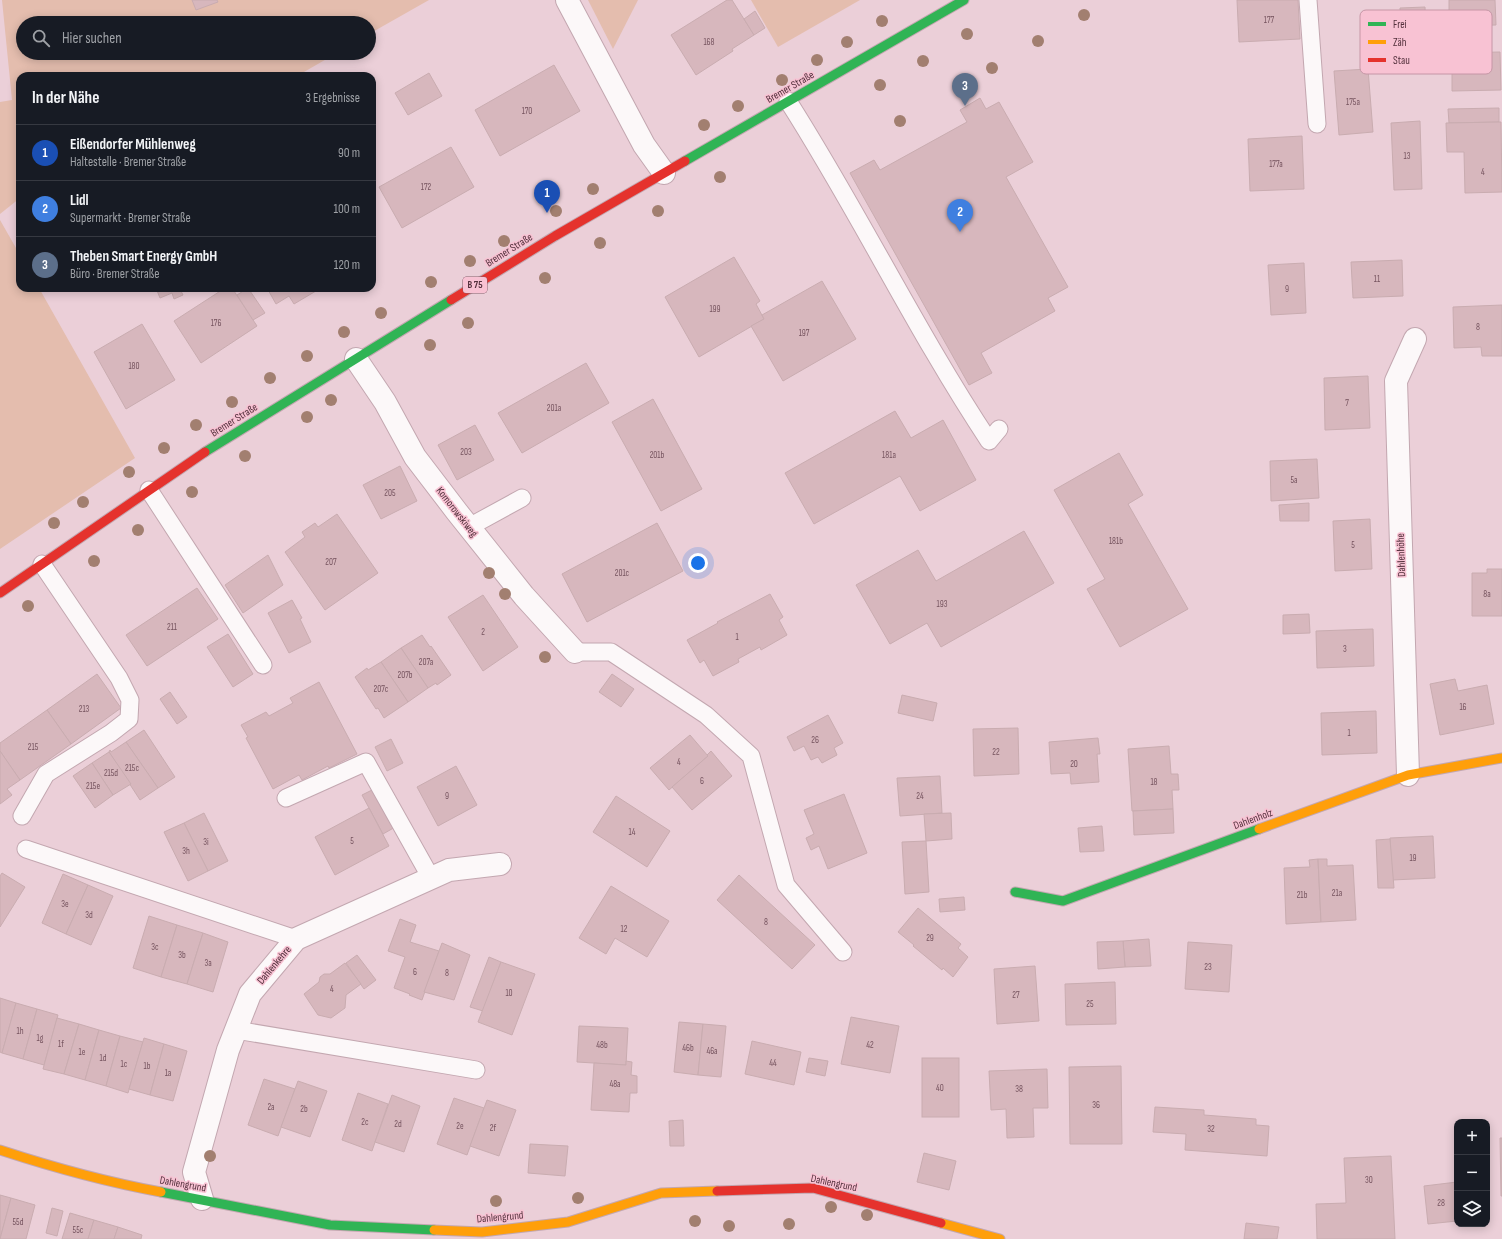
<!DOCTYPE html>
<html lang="de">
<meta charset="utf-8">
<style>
:root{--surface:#171b24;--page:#242831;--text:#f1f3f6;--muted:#9ea1a6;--line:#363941;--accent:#886873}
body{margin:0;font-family:"Sofia Sans Condensed",sans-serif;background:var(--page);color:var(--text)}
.controls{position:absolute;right:12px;bottom:12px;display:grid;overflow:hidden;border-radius:8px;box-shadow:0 2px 10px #0003}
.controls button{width:36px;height:36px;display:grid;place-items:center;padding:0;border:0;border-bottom:1px solid var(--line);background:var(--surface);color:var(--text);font:20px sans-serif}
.you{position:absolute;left:698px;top:563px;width:14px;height:14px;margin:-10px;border:3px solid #fff;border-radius:50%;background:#1a73e8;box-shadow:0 0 0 6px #1a73e833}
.badge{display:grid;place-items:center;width:26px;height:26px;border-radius:50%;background:var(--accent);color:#fff;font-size:13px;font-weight:700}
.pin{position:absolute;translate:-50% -33px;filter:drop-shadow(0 1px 2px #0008)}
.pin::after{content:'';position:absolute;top:21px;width:14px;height:12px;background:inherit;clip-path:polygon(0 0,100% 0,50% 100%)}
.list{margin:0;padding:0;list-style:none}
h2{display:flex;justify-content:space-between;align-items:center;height:52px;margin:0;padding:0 16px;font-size:17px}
h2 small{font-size:13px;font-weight:400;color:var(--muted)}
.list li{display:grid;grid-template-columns:26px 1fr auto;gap:12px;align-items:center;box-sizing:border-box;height:56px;padding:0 16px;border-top:1px solid var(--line)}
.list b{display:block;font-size:15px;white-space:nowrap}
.list p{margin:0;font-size:13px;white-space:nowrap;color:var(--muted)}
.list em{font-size:13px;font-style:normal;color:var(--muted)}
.icon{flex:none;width:22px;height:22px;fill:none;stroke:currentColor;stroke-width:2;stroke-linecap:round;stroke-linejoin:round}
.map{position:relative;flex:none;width:1502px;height:1239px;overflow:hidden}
.search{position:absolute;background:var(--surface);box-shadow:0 2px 10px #0003;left:16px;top:16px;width:360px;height:44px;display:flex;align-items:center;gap:10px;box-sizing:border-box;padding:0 14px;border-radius:22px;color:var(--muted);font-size:15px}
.panel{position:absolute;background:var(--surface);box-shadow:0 2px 10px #0003;left:16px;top:72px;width:360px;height:220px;border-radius:12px}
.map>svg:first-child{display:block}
.green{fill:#e4bdae}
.building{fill:#d7b7bd;stroke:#c9acb0}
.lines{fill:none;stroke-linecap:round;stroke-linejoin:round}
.lane-casing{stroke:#c3a7b0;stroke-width:19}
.street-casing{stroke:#c3a7b0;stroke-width:24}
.fast-casing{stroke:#c3a7b0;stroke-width:11}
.slow-casing{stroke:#c3a7b0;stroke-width:11}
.jam-casing{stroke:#c3a7b0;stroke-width:11}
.lane{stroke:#fcf8f9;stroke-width:17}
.street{stroke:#fcf8f9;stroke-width:22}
.fast{stroke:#30b455;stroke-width:9}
.slow{stroke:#ff9f0a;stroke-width:9}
.jam{stroke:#e5322d;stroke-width:9}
.tree{fill:#a27f70}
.labels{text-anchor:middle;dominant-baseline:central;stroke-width:3;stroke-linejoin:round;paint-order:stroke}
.number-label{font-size:9px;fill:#75535e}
.shield{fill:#f8c2d3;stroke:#845c69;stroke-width:1}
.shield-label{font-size:10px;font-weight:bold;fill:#53303c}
.street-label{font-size:11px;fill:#53303c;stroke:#f8c2d3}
.key{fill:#f8c2d3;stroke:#c696a6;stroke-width:1}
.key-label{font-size:11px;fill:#53303c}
</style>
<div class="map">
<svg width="1502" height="1239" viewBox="0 0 1502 1239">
<rect width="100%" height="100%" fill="#ebcfd8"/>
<!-- green -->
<g class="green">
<polygon points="2,0 429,0 369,34 369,23 23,23 23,53 337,53 297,76 267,76 265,72 251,76 20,76 20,198 0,214 0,102 12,100"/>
<polygon points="588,0 638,0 613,49"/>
<polygon points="751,0 860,0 778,47"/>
<polygon points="0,220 20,255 20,288 39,288 135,458 0,549"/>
</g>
<!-- building -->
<g class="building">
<polygon points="192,0 217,0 218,2 196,10"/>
<polygon points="727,0 732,0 754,35 732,49 733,51 696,75 671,35"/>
<polygon points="1237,0 1298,0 1300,39 1239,42"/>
<polygon points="1449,0 1495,0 1496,25 1449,26"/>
<polygon points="1425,7 1426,34 1401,35 1400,8"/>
<polygon points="755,11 765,28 754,35 744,19"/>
<polygon points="1500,52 1501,90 1452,91 1452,53"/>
<polygon points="554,65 580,111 500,156 475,110"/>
<polygon points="1368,69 1373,132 1339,135 1334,71"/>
<polygon points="429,73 442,96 408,115 395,93"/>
<polygon points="980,98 986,109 999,102 1033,162 1006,177 1068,287 1048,298 1055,311 981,353 992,373 969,385 850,173 874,160 880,170 967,122 960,110"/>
<polygon points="1499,108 1499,122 1449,123 1448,109"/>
<polygon points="1420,121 1422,189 1394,190 1391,123"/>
<polygon points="1501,122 1502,192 1465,193 1464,152 1447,152 1446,123"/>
<polygon points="1302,136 1304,189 1250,191 1248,139"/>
<polygon points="451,147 474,187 402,228 379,187"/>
<polygon points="734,257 760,301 756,304 764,319 699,357 665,297"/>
<polygon points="1402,260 1403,296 1353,298 1351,262"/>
<polygon points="1304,263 1306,313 1271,315 1268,265"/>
<polygon points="822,281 856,339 783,381 751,326 764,319 762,315"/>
<polygon points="156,288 188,288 181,291 183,295 174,299 172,293 160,298"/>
<polygon points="225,288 232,288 257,326 201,363 174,321"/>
<polygon points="248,288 265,313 253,320 237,295"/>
<polygon points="267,288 321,288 294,304 289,296 276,304"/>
<polygon points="1502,305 1502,356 1482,356 1481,347 1454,348 1453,307"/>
<polygon points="142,324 175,380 126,409 94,352"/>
<polygon points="586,363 609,403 522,453 498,413"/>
<polygon points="1368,376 1370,428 1325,430 1324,378"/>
<polygon points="653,399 702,489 661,511 612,422"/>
<polygon points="895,411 911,438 943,420 976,480 920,511 900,476 814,524 785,473"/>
<polygon points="475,425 494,460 457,480 438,445"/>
<polygon points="1119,453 1143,495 1128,504 1188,609 1120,647 1087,589 1105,579 1054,490"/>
<polygon points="1317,459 1319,498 1271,501 1270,461"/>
<polygon points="400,466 417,501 381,519 363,485"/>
<polygon points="1309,503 1309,521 1280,521 1279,505"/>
<polygon points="337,514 378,573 325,610 285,552 305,537 302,532 315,523 318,527"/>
<polygon points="1370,519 1372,569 1335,571 1333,521"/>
<polygon points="657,523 683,571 587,622 562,574"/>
<polygon points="1024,531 1054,583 941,647 927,623 890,644 856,585 918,550 936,581"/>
<polygon points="268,555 283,585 243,613 225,585"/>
<polygon points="1487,569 1502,569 1502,616 1472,616 1472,573 1487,573"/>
<polygon points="197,588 218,619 147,666 126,635"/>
<polygon points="770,594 783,617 779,620 787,635 761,650 760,647 738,659 739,662 713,676 704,660 700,663 687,640 718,623 717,622"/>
<polygon points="483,595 518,647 483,671 448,617"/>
<polygon points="292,600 302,618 300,619 311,642 289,653 268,613"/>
<polygon points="1309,614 1310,633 1283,634 1283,615"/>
<polygon points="1373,629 1374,666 1317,668 1316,631"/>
<polygon points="228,634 253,674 233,687 207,647"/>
<polygon points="422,635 430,647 431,646 451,675 437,685 436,683 428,688 401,648"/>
<polygon points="401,648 428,688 408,702 381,662"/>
<polygon points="381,662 408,702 384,718 378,708 376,709 355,677 367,668 368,670"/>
<polygon points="97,674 121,708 71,744 47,710"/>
<polygon points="612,674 634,689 621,707 599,692"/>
<polygon points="1455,679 1458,691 1487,685 1494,724 1440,735 1430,684"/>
<polygon points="319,682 357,754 329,768 328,766 302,780 299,775 273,789 246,738 248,737 241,725 266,712 269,716 293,703 290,698"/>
<polygon points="170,692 187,717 177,724 160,699"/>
<polygon points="902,695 937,703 933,721 898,713"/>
<polygon points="47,710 71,744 20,780 0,751 0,743"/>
<polygon points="1376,711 1377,753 1322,755 1321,713"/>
<polygon points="828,715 843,743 834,748 837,755 822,763 818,757 811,760 804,746 794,751 787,737"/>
<polygon points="1018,728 1019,774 974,776 973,729"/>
<polygon points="144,730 175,777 158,788 126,742"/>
<polygon points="690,735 708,756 669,790 650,768"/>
<polygon points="1098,738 1100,754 1097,754 1099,782 1071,784 1070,773 1051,774 1049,742"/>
<polygon points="391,739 403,763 387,771 375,747"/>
<polygon points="126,742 158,788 140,800 109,752 110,750 111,752"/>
<polygon points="1169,746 1171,774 1178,774 1179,790 1172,790 1173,809 1132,811 1128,749"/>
<polygon points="0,751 20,780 7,789 12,795 0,804"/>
<polygon points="711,751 732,776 692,810 672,787 708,756 707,755"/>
<polygon points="109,752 131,784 113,795 92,763"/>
<polygon points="92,763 113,795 95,808 73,776"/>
<polygon points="456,766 477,805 438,826 417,787"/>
<polygon points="940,776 942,813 900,816 897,778"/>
<polygon points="376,788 397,826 383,834 362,795"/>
<polygon points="844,794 867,853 828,869 819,846 811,850 806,838 814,834 804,810"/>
<polygon points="616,796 670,831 647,867 593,832"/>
<polygon points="369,808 389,846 335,875 315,837"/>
<polygon points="1173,809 1174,833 1134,835 1133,811"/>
<polygon points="204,813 228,861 208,871 184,823"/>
<polygon points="951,813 952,839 926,841 924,814"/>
<polygon points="184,823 208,871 188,881 164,832"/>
<polygon points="1102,826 1104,851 1080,852 1078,828"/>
<polygon points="1433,836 1435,878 1392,880 1390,838"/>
<polygon points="1390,839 1394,888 1378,888 1376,840"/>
<polygon points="926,841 929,892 905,894 902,842"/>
<polygon points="1318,859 1321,922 1286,924 1284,868 1310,867 1309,860"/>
<polygon points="1318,859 1327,859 1327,866 1353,865 1356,920 1321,922"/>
<polygon points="2,873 25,887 0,927 0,876"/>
<polygon points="63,874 88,885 66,934 42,923"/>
<polygon points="739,875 815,945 792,969 717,900"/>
<polygon points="88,885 113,896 91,945 66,934"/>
<polygon points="611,886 669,921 647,957 615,938 606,954 579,938"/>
<polygon points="964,897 965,910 940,912 939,899"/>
<polygon points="918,908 961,944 958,948 968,957 953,977 943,968 942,970 913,946 914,945 898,932"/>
<polygon points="149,916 177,925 161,977 133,968"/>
<polygon points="400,919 416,925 410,942 439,951 422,1000 409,995 410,994 394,988 405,957 388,951"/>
<polygon points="177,925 203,933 187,984 161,977"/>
<polygon points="203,933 228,942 213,992 187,984"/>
<polygon points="1149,939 1151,966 1125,967 1123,941"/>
<polygon points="1123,941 1125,967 1098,969 1097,942"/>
<polygon points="1188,942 1232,945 1229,992 1185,989"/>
<polygon points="442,943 470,955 454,1000 424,992"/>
<polygon points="357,955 376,980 364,989 346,963"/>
<polygon points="489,957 501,962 483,1011 470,1007"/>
<polygon points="501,962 535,974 512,1035 478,1022"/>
<polygon points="345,963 361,984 346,995 345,1008 331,1018 318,1015 304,994 319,982 320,977 324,974 330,974"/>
<polygon points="1035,966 1039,1021 997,1024 994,969"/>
<polygon points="1115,982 1116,1024 1066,1025 1065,984"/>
<polygon points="0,998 16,1003 2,1053 0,1052"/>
<polygon points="16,1003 37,1009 23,1059 2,1053"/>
<polygon points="37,1009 58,1015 44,1065 23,1059"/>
<polygon points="851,1017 899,1026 890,1073 841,1064"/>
<polygon points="57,1018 79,1024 64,1074 43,1069"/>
<polygon points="679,1022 703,1024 698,1075 674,1072"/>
<polygon points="79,1024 99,1030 85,1080 64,1074"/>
<polygon points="703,1024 726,1026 721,1077 698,1075"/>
<polygon points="579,1026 628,1028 626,1065 577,1062"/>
<polygon points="99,1030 120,1036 106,1086 85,1080"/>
<polygon points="120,1036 143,1042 128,1093 106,1086"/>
<polygon points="144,1038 164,1044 150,1095 129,1089"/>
<polygon points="752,1041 801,1052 794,1085 745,1074"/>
<polygon points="164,1044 187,1051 173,1101 150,1095"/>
<polygon points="809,1058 828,1061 825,1076 806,1072"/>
<rect x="922" y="1058" width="37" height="59"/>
<polygon points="626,1061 632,1062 631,1075 637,1076 637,1093 630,1093 629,1112 591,1110 594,1063 626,1065"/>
<polygon points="1121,1066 1122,1144 1070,1144 1069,1067"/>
<polygon points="1047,1069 1048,1108 1033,1108 1034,1137 1007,1138 1006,1109 991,1110 989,1071"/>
<polygon points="264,1079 295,1089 278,1136 248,1125"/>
<polygon points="298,1081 327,1091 310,1137 281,1127"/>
<polygon points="358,1093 388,1104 372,1151 342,1140"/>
<polygon points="392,1095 420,1106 404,1152 375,1142"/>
<polygon points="454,1098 484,1108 467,1155 437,1144"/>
<polygon points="487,1100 516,1110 499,1156 470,1146"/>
<polygon points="1155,1107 1204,1110 1204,1115 1256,1119 1256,1125 1269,1126 1267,1156 1185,1150 1186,1134 1153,1132"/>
<polygon points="683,1120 684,1146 670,1146 669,1121"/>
<polygon points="1500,1138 1502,1138 1502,1196 1501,1196"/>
<polygon points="530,1144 568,1146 565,1176 528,1173"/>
<polygon points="924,1153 956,1161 949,1190 917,1182"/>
<polygon points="1391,1156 1395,1239 1317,1239 1316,1204 1346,1203 1344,1158"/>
<polygon points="1457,1182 1457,1221 1428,1224 1424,1186"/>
<polygon points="0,1195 11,1198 0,1239"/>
<polygon points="11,1198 35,1205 26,1239 0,1239"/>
<polygon points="52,1208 63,1211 57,1236 46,1233"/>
<polygon points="70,1213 94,1220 88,1239 62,1239"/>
<polygon points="94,1220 118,1227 114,1239 88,1239"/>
<polygon points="1246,1223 1279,1227 1277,1239 1244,1239"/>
<polygon points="118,1227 142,1235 141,1239 114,1239"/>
</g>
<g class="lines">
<defs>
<g id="lane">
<polyline points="1308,0 1317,124"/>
<path d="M788 101C859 212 916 331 989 441L999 429"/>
<polyline points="149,490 263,665"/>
<polyline points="469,527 522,498"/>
<polyline points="575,652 611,652 706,715 751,756 786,885 843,952"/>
<polyline points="286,798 366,762 431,878"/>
<polyline points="22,816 46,774 111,733 129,719 130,700 119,678 42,564"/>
<polyline points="26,849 296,939"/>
<polyline points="236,1030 476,1070"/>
</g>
<g id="street">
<polyline points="567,0 644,145 664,173"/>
<polyline points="356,359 385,402 415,457 457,512 524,596 575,652"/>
<polyline points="1408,775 1396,381 1415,339"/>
<polyline points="202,1199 194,1172 228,1050 250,994 296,939 449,870 500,864"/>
</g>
<g id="fast">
<polyline points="685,161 964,0"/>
<polyline points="205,452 451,300"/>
<polyline points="1015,892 1063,901 1259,829"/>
<polyline points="161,1192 330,1225 434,1230"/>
</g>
<g id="slow">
<polyline points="1259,829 1408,775 1502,758"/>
<path d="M0 1150C52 1167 106 1182 161 1192"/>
<polyline points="941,1223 1000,1239"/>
<polyline points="434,1230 482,1232 568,1222 661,1193 717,1191"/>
</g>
<g id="jam">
<polyline points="451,300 555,236 685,161"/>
<polyline points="0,593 205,452"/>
<polyline points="717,1191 813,1188 941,1223"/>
</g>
</defs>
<!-- lane casing -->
<use href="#lane" class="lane-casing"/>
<!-- street casing -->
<use href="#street" class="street-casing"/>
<!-- fast casing -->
<use href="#fast" class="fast-casing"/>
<!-- slow casing -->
<use href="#slow" class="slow-casing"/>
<!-- jam casing -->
<use href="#jam" class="jam-casing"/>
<!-- lane -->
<use href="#lane" class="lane"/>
<!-- street -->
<use href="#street" class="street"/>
<!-- fast -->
<use href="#fast" class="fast"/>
<!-- slow -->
<use href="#slow" class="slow"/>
<!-- jam -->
<use href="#jam" class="jam"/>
</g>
<!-- trees -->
<g class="tree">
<circle cx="1084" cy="15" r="6"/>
<circle cx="882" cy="21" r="6"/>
<circle cx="967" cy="34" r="6"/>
<circle cx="1038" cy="41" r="6"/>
<circle cx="847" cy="42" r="6"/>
<circle cx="817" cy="60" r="6"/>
<circle cx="923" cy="61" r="6"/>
<circle cx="992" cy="68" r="6"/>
<circle cx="782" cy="80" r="6"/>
<circle cx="880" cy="85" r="6"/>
<circle cx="738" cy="106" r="6"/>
<circle cx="900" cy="121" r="6"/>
<circle cx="704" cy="125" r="6"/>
<circle cx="720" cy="177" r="6"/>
<circle cx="593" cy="189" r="6"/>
<circle cx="556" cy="211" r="6"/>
<circle cx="658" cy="211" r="6"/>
<circle cx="504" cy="241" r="6"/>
<circle cx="600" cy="243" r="6"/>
<circle cx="470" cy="261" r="6"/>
<circle cx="545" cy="278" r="6"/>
<circle cx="431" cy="282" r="6"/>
<circle cx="381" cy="313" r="6"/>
<circle cx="468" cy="323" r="6"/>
<circle cx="344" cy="332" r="6"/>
<circle cx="430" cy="345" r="6"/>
<circle cx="307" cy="356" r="6"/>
<circle cx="270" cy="378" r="6"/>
<circle cx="331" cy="400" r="6"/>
<circle cx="232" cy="402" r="6"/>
<circle cx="307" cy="417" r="6"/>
<circle cx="196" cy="425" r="6"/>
<circle cx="164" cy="448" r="6"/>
<circle cx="245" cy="456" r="6"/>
<circle cx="129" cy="472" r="6"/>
<circle cx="192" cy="492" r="6"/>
<circle cx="83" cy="502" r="6"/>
<circle cx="54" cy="523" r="6"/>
<circle cx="138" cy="530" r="6"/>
<circle cx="94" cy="561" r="6"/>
<circle cx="489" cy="573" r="6"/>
<circle cx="505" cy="594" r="6"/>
<circle cx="28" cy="606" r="6"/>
<circle cx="545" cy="657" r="6"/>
<circle cx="210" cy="1156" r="6"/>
<circle cx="578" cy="1198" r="6"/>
<circle cx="496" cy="1201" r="6"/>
<circle cx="831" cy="1207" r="6"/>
<circle cx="867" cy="1215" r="6"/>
<circle cx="695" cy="1221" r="6"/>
<circle cx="789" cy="1224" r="6"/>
<circle cx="729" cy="1226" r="6"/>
</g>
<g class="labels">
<!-- number labels -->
<g class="number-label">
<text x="1269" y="20">177</text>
<text x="709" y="42">168</text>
<text x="1353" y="102">175a</text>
<text x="527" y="111">170</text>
<text x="1407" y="156">13</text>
<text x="1276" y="164">177a</text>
<text x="1483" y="172">4</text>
<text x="426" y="187">172</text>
<text x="1377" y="279">11</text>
<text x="1287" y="289">9</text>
<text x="715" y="309">199</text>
<text x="216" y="323">176</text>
<text x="1478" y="327">8</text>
<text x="804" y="333">197</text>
<text x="134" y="366">180</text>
<text x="1347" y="403">7</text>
<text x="554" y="408">201a</text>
<text x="466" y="452">203</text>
<text x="657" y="455">201b</text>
<text x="889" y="455">181a</text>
<text x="1294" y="480">5a</text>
<text x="390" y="493">205</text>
<text x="1116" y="541">181b</text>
<text x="1353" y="545">5</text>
<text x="331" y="562">207</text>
<text x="622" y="573">201c</text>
<text x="1487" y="594">8a</text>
<text x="942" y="604">193</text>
<text x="172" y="627">211</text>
<text x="483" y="632">2</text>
<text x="737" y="637">1</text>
<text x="1345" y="649">3</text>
<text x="426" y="662">207a</text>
<text x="405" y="675">207b</text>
<text x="381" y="689">207c</text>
<text x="1463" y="707">16</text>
<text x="84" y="709">213</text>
<text x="1349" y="733">1</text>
<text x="815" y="740">26</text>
<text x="33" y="747">215</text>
<text x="996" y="752">22</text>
<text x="679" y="762">4</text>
<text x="1074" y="764">20</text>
<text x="132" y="768">215c</text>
<text x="111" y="773">215d</text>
<text x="702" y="781">6</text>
<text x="1154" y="782">18</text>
<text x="93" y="786">215e</text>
<text x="447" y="796">9</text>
<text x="920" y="796">24</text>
<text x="632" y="832">14</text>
<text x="352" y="841">5</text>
<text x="206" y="842">3i</text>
<text x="186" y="851">3h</text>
<text x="1413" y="858">19</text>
<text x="1337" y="893">21a</text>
<text x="1302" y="895">21b</text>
<text x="65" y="904">3e</text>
<text x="89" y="915">3d</text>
<text x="766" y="922">8</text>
<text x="624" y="929">12</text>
<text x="930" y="938">29</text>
<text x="155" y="947">3c</text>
<text x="182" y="955">3b</text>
<text x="208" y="963">3a</text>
<text x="1208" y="967">23</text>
<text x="415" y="972">6</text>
<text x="447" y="973">8</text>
<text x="332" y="989">4</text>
<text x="509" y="993">10</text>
<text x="1016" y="995">27</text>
<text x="1090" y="1004">25</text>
<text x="20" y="1031">1h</text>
<text x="40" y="1038">1g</text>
<text x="61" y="1044">1f</text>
<text x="602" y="1045">48b</text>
<text x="870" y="1045">42</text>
<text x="688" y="1048">46b</text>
<text x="712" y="1051">46a</text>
<text x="82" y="1052">1e</text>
<text x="103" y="1058">1d</text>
<text x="773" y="1063">44</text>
<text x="124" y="1064">1c</text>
<text x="147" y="1066">1b</text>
<text x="168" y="1073">1a</text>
<text x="615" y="1084">48a</text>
<text x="940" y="1088">40</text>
<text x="1019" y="1089">38</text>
<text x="1096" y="1105">36</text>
<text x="271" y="1107">2a</text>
<text x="304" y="1109">2b</text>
<text x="365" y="1122">2c</text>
<text x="398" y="1124">2d</text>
<text x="460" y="1126">2e</text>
<text x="493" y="1128">2f</text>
<text x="1211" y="1129">32</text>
<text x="1369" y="1180">30</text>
<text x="1441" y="1203">28</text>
<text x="18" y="1222">55d</text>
<text x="78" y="1230">55c</text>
</g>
<!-- shield labels -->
<rect class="shield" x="463" y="277" width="24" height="16" rx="3"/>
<g class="shield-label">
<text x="475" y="285">B 75</text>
</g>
<!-- street labels -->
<g class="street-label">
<text transform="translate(790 87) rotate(-30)">Bremer Straße</text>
<text transform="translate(509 250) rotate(-32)">Bremer Straße</text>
<text transform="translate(234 420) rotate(-32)">Bremer Straße</text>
<text transform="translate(457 512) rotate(52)">Komorowskiweg</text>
<text transform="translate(1401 555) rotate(-92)">Dahlenhöhe</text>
<text transform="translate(1253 819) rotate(-20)">Dahlenholz</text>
<text transform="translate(274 965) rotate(-50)">Dahlenkehre</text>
<text transform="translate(834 1183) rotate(12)">Dahlengrund</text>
<text transform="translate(183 1184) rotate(10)">Dahlengrund</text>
<text transform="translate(500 1217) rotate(-5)">Dahlengrund</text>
</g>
</g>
<!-- legend -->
<rect x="1360" y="10" width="132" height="64" rx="6" class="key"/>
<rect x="1368" y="22" width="18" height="4" fill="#30b455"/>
<rect x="1368" y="40" width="18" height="4" fill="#ff9f0a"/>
<rect x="1368" y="58" width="18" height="4" fill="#e5322d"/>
<g class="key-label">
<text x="1393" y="28">Frei</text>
<text x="1393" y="46">Zäh</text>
<text x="1393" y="64">Stau</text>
</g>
</svg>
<div class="controls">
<button>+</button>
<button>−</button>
<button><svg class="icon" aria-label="layers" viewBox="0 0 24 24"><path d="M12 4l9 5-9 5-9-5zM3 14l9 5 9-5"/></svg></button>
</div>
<div class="you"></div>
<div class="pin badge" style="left:547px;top:213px;background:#1a4fb4">1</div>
<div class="pin badge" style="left:960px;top:232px;background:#3f7fe0">2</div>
<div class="pin badge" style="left:965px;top:106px;background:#5c6f8a">3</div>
<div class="search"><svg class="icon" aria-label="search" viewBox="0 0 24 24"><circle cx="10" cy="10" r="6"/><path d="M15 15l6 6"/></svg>Hier suchen</div>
<section class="panel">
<h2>In der Nähe<small>3 Ergebnisse</small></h2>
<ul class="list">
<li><span class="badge" style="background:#1a4fb4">1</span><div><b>Eißendorfer Mühlenweg</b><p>Haltestelle · Bremer Straße</p></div><em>90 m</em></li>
<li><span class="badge" style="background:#3f7fe0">2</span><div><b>Lidl</b><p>Supermarkt · Bremer Straße</p></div><em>100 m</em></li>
<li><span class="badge" style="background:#5c6f8a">3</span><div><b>Theben Smart Energy GmbH</b><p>Büro · Bremer Straße</p></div><em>120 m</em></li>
</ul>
</section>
</div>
